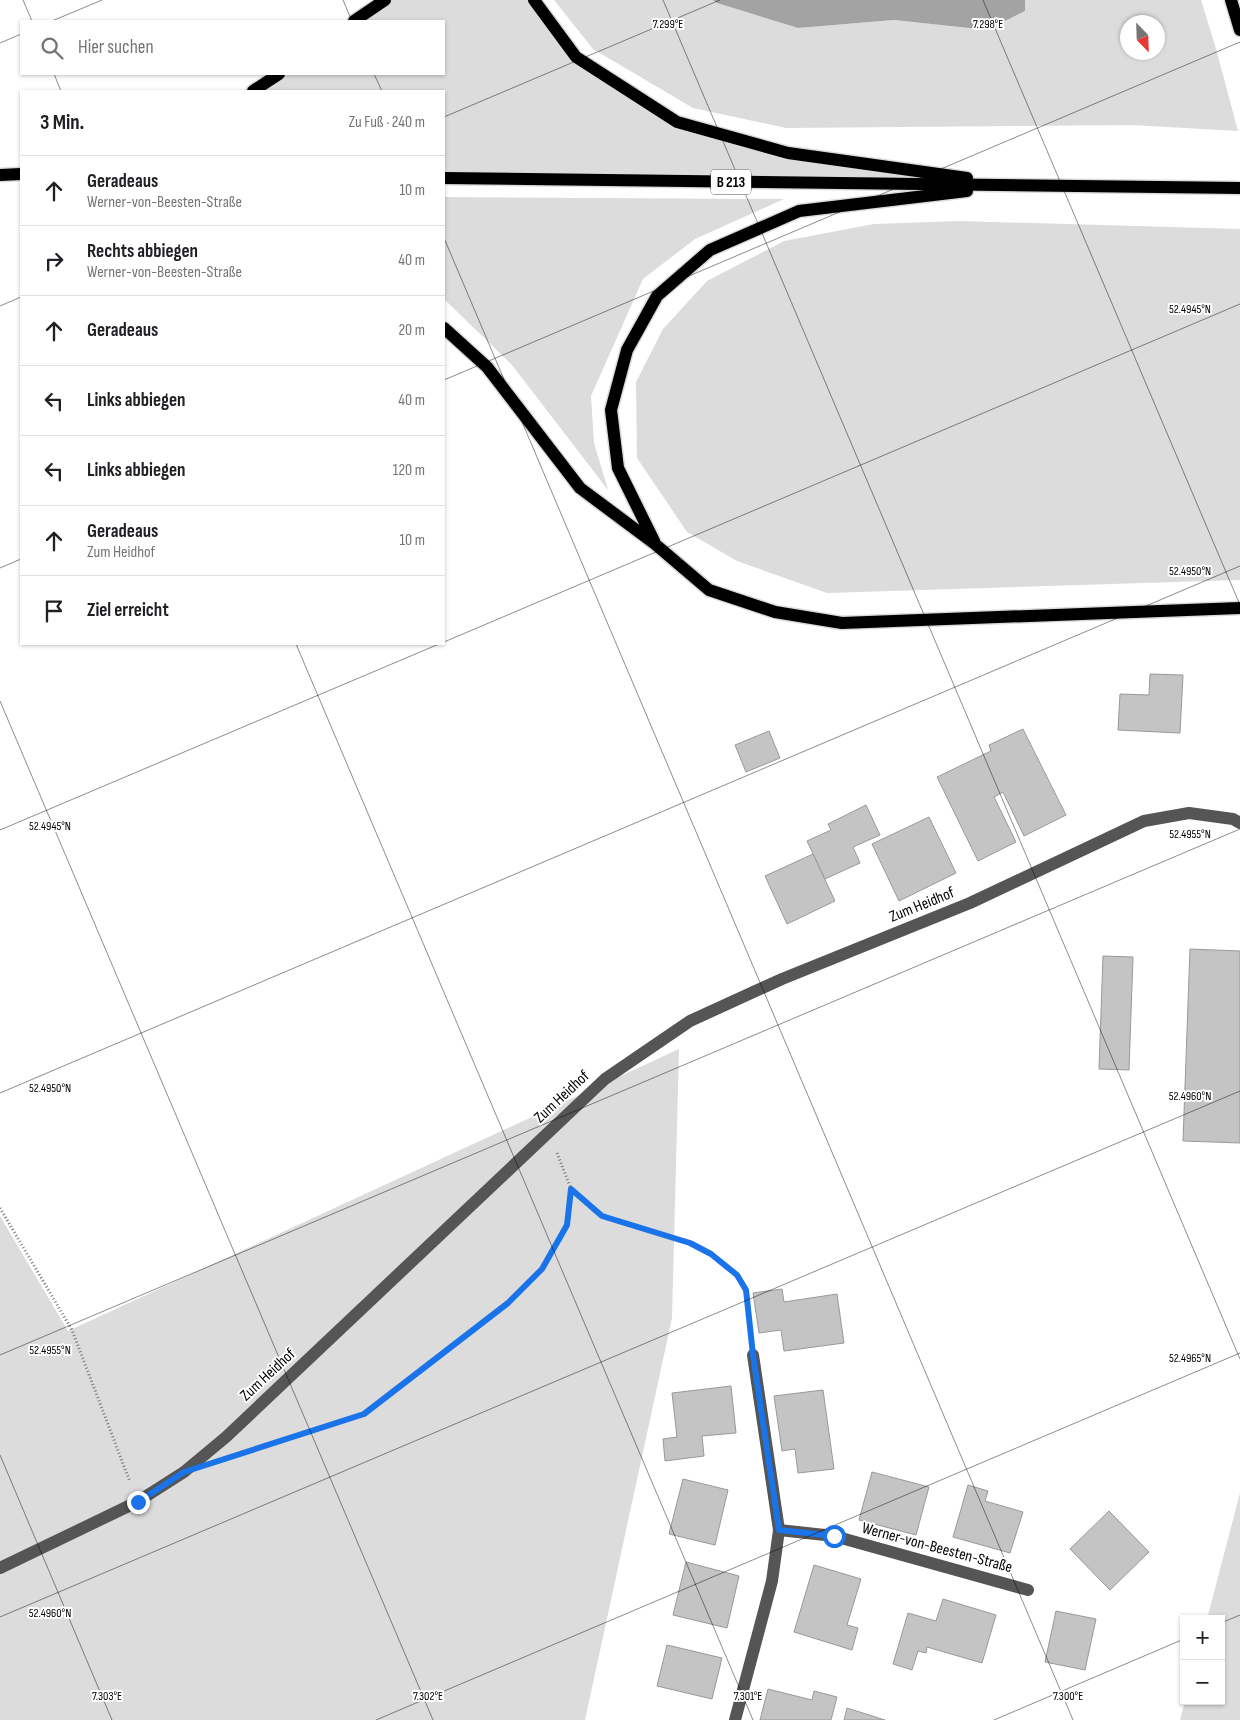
<!DOCTYPE html>
<html lang="de">
<meta charset="utf-8">
<style>
:root{--surface:#fff;--page:#f2f2f2;--text:#202124;--muted:#757577;--line:#e0e0e0}
body{margin:0;font-family:"Sofia Sans Condensed",sans-serif;background:var(--page);color:var(--text)}
.controls{position:absolute;right:15px;bottom:15px;display:grid;overflow:hidden;border-radius:0px;box-shadow:0 1px 4px #0004}
.controls button{width:45px;height:45px;display:grid;place-items:center;padding:0;border:0;border-bottom:1px solid var(--line);background:var(--surface);color:var(--text);font:25px sans-serif}
.compass{position:absolute;left:1120px;top:15px;width:45px;height:45px;border-radius:50%;background:var(--surface);box-shadow:0 1px 4px #0004;rotate:157deg}
.stop{position:absolute;width:15px;height:15px;margin:-11px;border:4px solid #1a73e8;border-radius:50%;background:#fff}
.stop.end{background:#1a73e8;border-color:#fff;box-shadow:0 1px 5px #0008}
.list{margin:0;padding:0;list-style:none}
h2{display:flex;justify-content:space-between;align-items:center;height:65px;margin:0;padding:0 20px;font-size:21px}
h2 small{font-size:16px;font-weight:400;color:var(--muted)}
.list li{display:grid;grid-template-columns:32px 1fr auto;gap:15px;align-items:center;box-sizing:border-box;height:70px;padding:0 20px;border-top:1px solid var(--line)}
.list b{display:block;font-size:19px;white-space:nowrap}
.list p{margin:0;font-size:16px;white-space:nowrap;color:var(--muted)}
.list em{font-size:16px;font-style:normal;color:var(--muted)}
.icon{flex:none;width:28px;height:28px;fill:none;stroke:currentColor;stroke-width:2;stroke-linecap:round;stroke-linejoin:round}
.map{position:relative;flex:none;width:1240px;height:1720px;overflow:hidden}
.search{position:absolute;background:var(--surface);box-shadow:0 1px 4px #0004;left:20px;top:20px;width:425px;height:55px;display:flex;align-items:center;gap:12px;box-sizing:border-box;padding:0 18px;border-radius:0px;color:var(--muted);font-size:19px}
.panel{position:absolute;background:var(--surface);box-shadow:0 1px 4px #0004;left:20px;top:90px;width:425px;height:555px;border-radius:0px}
.map>svg:first-child{display:block}
.green{fill:#dcdcdc;fill-rule:evenodd}
.water{fill:#a3a3a3}
.building{fill:#c4c4c4;stroke:#999}
.lines{fill:none;stroke-linecap:round;stroke-linejoin:round}
.major-casing{stroke:#dbdbdb;stroke-width:15}
.path{stroke:#777;stroke-width:3;stroke-dasharray:1 2.5;stroke-linecap:butt}
.minor{stroke:#555;stroke-width:12}
.major{stroke:#000;stroke-width:12}
.route{stroke:#1a73e8;stroke-width:6}
.ticks{fill:none;stroke:#000;stroke-width:1;stroke-opacity:0.45}
.labels{text-anchor:middle;dominant-baseline:central;stroke-width:4;stroke-linejoin:round;paint-order:stroke}
.shield{fill:#fff;stroke:#4c4c4c;stroke-width:1}
.shield-label{font-size:15px;font-weight:bold;fill:#000}
.street-label{font-size:16px;fill:#000;stroke:#fff}
.ticks-label{font-size:12px;text-anchor:middle;fill:#000;stroke:#fff;stroke-width:4;stroke-linejoin:round;paint-order:stroke}
</style>
<div class="map">
<svg width="1240" height="1720" viewBox="0 0 1240 1720">
<rect width="100%" height="100%" fill="#fff"/>
<!-- green -->
<g class="green">
<polygon points="387,0 533,0 576,58 677,124 789,154 1017,185 444,178 444,91 255,91 281,74 444,74 444,21 356,21"/>
<path d="M554 0H713L717 3 798 28 894 20 986 30 1025 11V0H1201L1215 45 1238 131 1132 125 786 128 693 108 593 49ZM1128 22H1158V52H1128Z"/>
<polygon points="444,197 784,199 695,239 643,279 591,396 594,443 608,490 512,365 444,299"/>
<polygon points="959,221 1240,229 1240,580 827,593 737,561 687,532 637,458 636,382 663,329 707,281 784,241 874,224"/>
<polygon points="679,1049 672,1318 585,1720 0,1720 0,1216 68,1331"/>
<polygon points="1240,1493 1240,1720 1180,1720 1185,1701 1221,1701 1221,1619 1207,1619"/>
</g>
<!-- water -->
<polygon class="water" points="713,0 1025,0 1025,11 987,30 894,20 798,28 717,3"/>
<!-- building -->
<g class="building">
<polygon points="1150,674 1183,675 1180,733 1118,730 1120,694 1149,695"/>
<polygon points="1023,729 1066,815 1024,836 1003,792 994,797 1016,842 978,861 937,777 991,751 989,745"/>
<polygon points="769,731 780,758 746,772 735,745"/>
<polygon points="866,805 880,835 853,847 860,863 825,879 807,841 831,830 828,824"/>
<polygon points="929,817 956,873 899,901 872,844"/>
<polygon points="813,854 835,901 787,924 765,876"/>
<polygon points="1190,949 1240,951 1240,1143 1183,1141"/>
<polygon points="1103,956 1133,957 1129,1070 1099,1069"/>
<polygon points="782,1289 784,1302 837,1294 844,1343 784,1351 781,1330 759,1333 753,1293"/>
<polygon points="731,1386 736,1433 702,1436 704,1456 665,1461 663,1439 677,1437 672,1393"/>
<polygon points="823,1390 834,1469 798,1473 795,1449 782,1451 774,1396"/>
<polygon points="872,1472 929,1487 916,1535 859,1520"/>
<polygon points="683,1479 728,1490 715,1545 669,1534"/>
<polygon points="968,1485 988,1491 985,1501 1023,1512 1010,1553 953,1537"/>
<polygon points="1109,1511 1149,1552 1110,1590 1070,1549"/>
<polygon points="686,1562 739,1576 727,1628 673,1615"/>
<polygon points="814,1565 861,1579 847,1625 858,1628 852,1650 794,1632"/>
<polygon points="943,1599 996,1615 982,1663 927,1647 926,1653 918,1651 912,1670 893,1664 908,1613 936,1621"/>
<polygon points="1056,1611 1096,1619 1085,1670 1045,1662"/>
<polygon points="667,1645 722,1658 712,1699 657,1686"/>
<polygon points="768,1689 812,1700 814,1691 837,1697 831,1720 760,1720"/>
<polygon points="847,1708 885,1720 844,1720"/>
</g>
<g class="lines">
<defs>
<g id="major">
<polyline points="534,0 576,57 677,122 788,153 967,178"/>
<polyline points="1231,0 1240,30"/>
<polyline points="354,21 385,0"/>
<polyline points="253,91 279,74"/>
<polyline points="0,175 21,174"/>
<polyline points="444,178 1240,188"/>
<polyline points="444,328 487,367 580,488 655,544 709,590 775,612 842,623 1240,608"/>
<polyline points="654,541 618,468 611,410 627,350 657,296 710,250 799,211 967,191"/>
</g>
</defs>
<!-- major casing -->
<use href="#major" class="major-casing"/>
<!-- path -->
<g class="path">
<polyline points="557,1153 571,1189 602,1216 690,1243 711,1254 737,1275 746,1290 751,1334"/>
<polyline points="0,1208 72,1330 130,1482"/>
<polyline points="240,1454 364,1414 508,1303 543,1269 567,1225 571,1189"/>
</g>
<!-- minor -->
<g class="minor">
<polyline points="779,1530 834,1536 1028,1590"/>
<polyline points="0,1568 137,1502 184,1472 226,1437 605,1079 690,1021 782,979 970,903 1144,821 1189,813 1233,819 1240,823"/>
<polyline points="735,1720 772,1581 779,1530 753,1355"/>
</g>
<!-- major -->
<use href="#major" class="major"/>
</g>
<g class="lines">
<!-- route -->
<polyline class="route" points="138,1502 184,1472 364,1414 508,1303 542,1269 567,1225 571,1189 602,1216 690,1243 711,1254 737,1275 746,1290 753,1355 779,1530 834,1536"/>
</g>
<!-- ticks -->
<path class="ticks" d="M23 0 32 21M343 0 352 21M663 0 1240 1359M983 0 1240 605M52 21 102 0M0 43 21 34M54 74 61 91M374 74 382 91M444 117 720 0M444 238 1073 1720M0 306 21 297M444 380 1240 42M0 568 21 559M444 642 1240 304M296 644 753 1720M0 701 433 1720M0 830 439 644M0 1093 1240 566M0 1355 1240 829M0 1455 112 1720M0 1617 1240 1091M1221 1623 1240 1615M376 1720 1240 1353M994 1720 1184 1639"/>
<g class="labels">
<!-- shield labels -->
<rect class="shield" x="711" y="169.5" width="40" height="25" rx="4"/>
<g class="shield-label">
<text x="731" y="182">B 213</text>
</g>
<!-- street labels -->
<g class="street-label">
<text transform="translate(922 905) rotate(-22)">Zum Heidhof</text>
<text transform="translate(562 1097) rotate(-43)">Zum Heidhof</text>
<text transform="translate(268 1375) rotate(-43)">Zum Heidhof</text>
<text transform="translate(937 1548) rotate(15)">Werner-von-Beesten-Straße</text>
</g>
</g>
<g class="ticks-label">
<text x="668" y="28">7.299°E</text>
<text x="988" y="28">7.298°E</text>
<text x="1190" y="313">52.4945°N</text>
<text x="1190" y="575">52.4950°N</text>
<text x="50" y="830">52.4945°N</text>
<text x="1190" y="838">52.4955°N</text>
<text x="50" y="1092">52.4950°N</text>
<text x="1190" y="1100">52.4960°N</text>
<text x="50" y="1354">52.4955°N</text>
<text x="1190" y="1362">52.4965°N</text>
<text x="50" y="1617">52.4960°N</text>
<text x="107" y="1700">7.303°E</text>
<text x="428" y="1700">7.302°E</text>
<text x="748" y="1700">7.301°E</text>
<text x="1068" y="1700">7.300°E</text>
</g>
</svg>
<div class="controls">
<button>+</button>
<button>−</button>
</div>
<svg class="compass" viewBox="-18 -18 36 36"><path d="M0-13l5 13h-10z" fill="#e53935"/><path d="M0 13l5-13h-10z" fill="#757577"/></svg>
<div class="stop" style="left:834px;top:1536px"></div>
<div class="stop end" style="left:138px;top:1502px"></div>
<div class="search"><svg class="icon" aria-label="search" viewBox="0 0 24 24"><circle cx="10" cy="10" r="6"/><path d="M15 15l6 6"/></svg>Hier suchen</div>
<section class="panel">
<h2>3 Min.<small>Zu Fuß · 240 m</small></h2>
<ul class="list">
<li><svg class="icon" aria-label="ahead" viewBox="0 0 24 24"><path d="M12 20V5M6 11l6-6 6 6"/></svg><div><b>Geradeaus</b><p>Werner-von-Beesten-Straße</p></div><em>10 m</em></li>
<li><svg class="icon" aria-label="right" viewBox="0 0 24 24"><path d="M7 20v-9h11M14 6l5 5-5 5"/></svg><div><b>Rechts abbiegen</b><p>Werner-von-Beesten-Straße</p></div><em>40 m</em></li>
<li><svg class="icon" aria-label="ahead" viewBox="0 0 24 24"><path d="M12 20V5M6 11l6-6 6 6"/></svg><div><b>Geradeaus</b></div><em>20 m</em></li>
<li><svg class="icon" aria-label="left" viewBox="0 0 24 24"><path d="M17 20v-9H6M10 6l-5 5 5 5"/></svg><div><b>Links abbiegen</b></div><em>40 m</em></li>
<li><svg class="icon" aria-label="left" viewBox="0 0 24 24"><path d="M17 20v-9H6M10 6l-5 5 5 5"/></svg><div><b>Links abbiegen</b></div><em>120 m</em></li>
<li><svg class="icon" aria-label="ahead" viewBox="0 0 24 24"><path d="M12 20V5M6 11l6-6 6 6"/></svg><div><b>Geradeaus</b><p>Zum Heidhof</p></div><em>10 m</em></li>
<li><svg class="icon" aria-label="arrive" viewBox="0 0 24 24"><path d="M6 21V4h12l-3 4 3 4H6"/></svg><div><b>Ziel erreicht</b></div></li>
</ul>
</section>
</div>
